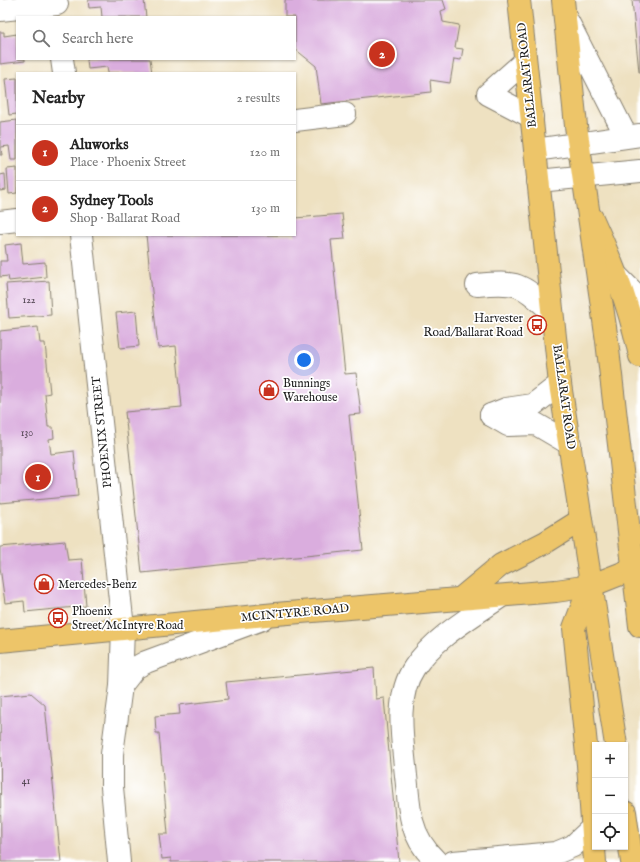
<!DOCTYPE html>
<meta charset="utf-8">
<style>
:root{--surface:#fff;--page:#f2f2f2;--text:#222;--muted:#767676;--line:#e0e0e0;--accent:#c8321e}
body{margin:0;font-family:"IM FELL English",serif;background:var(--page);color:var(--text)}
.controls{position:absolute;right:12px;bottom:12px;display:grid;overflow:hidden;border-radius:0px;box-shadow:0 1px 3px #0004}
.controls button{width:36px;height:36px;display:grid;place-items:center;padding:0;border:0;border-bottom:1px solid var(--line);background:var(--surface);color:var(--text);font:20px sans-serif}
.you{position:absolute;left:304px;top:360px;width:14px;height:14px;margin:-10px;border:3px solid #fff;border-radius:50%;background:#1a73e8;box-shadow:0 0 0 6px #1a73e833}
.badge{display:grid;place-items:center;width:26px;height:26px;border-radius:50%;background:var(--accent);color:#fff;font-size:13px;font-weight:700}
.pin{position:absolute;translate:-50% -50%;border:2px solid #fff;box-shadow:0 1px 4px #0006}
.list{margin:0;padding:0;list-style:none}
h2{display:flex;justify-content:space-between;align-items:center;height:52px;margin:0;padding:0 16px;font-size:17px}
h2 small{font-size:13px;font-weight:400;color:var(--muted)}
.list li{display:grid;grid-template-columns:26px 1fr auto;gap:12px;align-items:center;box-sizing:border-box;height:56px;padding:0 16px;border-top:1px solid var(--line)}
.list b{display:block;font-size:15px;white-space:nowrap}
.list p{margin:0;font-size:13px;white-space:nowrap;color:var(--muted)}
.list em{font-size:13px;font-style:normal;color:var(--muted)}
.icon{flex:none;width:22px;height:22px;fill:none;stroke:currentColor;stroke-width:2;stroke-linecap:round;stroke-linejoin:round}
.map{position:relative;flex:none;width:640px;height:862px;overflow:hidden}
.search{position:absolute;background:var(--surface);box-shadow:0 1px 3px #0004;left:16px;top:16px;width:280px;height:44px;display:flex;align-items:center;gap:10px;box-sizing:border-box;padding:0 14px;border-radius:0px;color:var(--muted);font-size:15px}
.panel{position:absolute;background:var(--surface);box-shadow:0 1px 3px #0004;left:16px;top:72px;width:280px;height:164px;border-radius:0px}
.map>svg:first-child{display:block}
.building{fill:#daadde}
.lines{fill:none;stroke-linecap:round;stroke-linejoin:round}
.minor-casing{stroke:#857e6e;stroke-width:24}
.major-casing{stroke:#857e6e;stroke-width:24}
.highway-casing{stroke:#857e6e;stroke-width:24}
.minor{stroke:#fff;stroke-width:22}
.major{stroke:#edc569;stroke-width:22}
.highway{stroke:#edc569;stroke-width:22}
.labels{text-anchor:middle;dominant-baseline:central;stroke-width:3.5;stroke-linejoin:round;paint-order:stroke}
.number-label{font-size:10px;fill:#4c404c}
.street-label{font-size:12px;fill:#1c1c1c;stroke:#fff}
.poi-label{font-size:12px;fill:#1c1c1c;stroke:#fff;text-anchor:start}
</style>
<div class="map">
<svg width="640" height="862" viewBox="0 0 640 862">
<rect width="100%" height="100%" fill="#fff"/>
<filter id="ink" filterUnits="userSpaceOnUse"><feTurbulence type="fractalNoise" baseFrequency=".025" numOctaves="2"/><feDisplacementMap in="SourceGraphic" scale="8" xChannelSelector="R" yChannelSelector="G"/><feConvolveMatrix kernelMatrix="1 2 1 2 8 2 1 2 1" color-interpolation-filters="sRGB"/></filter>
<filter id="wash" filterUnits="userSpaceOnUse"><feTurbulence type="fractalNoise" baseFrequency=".012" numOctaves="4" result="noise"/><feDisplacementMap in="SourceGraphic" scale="16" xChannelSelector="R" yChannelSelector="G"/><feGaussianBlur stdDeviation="0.9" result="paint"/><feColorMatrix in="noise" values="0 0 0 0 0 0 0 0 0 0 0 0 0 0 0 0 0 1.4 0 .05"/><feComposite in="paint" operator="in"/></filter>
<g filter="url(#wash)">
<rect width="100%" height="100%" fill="#eee1c1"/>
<g id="blocks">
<!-- building -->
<g class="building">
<polygon points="88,0 144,0 146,17 102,17 101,7 89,8"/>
<polygon points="285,0 443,0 446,9 441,11 443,22 459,25 455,48 463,49 461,60 454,59 450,83 430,80 431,92 321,104 316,66 295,49 295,17 285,17"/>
<polygon points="632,0 640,0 640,72 639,72"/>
<polygon points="0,32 4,32 4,36 17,34 17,59 25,59 25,61 0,64"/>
<polygon points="87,59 150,59 152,73 108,73 107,67 88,69"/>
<polygon points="17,78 17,114 9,115 5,79"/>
<polygon points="17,120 17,160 11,160 9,146 1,147 2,155 0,155 0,122"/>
<polygon points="17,168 17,193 9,194 7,169"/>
<polygon points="5,174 6,190 0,191 0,175"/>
<polygon points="342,214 345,239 331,240 345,374 356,373 361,414 349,415 363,550 142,573 125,412 182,407 176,346 158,348 146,235 295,235 295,218"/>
<polygon points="21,243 23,264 45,262 46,277 9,281 8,276 0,277 0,261 7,261 5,245"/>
<polygon points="49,281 51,315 9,318 6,284"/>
<polygon points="136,311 139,346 120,348 116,313"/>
<polygon points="38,327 40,343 45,343 50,393 45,394 48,427 53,427 54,438 49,439 51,454 74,451 78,496 0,503 0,331"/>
<polygon points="65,541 68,560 82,559 86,606 25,612 24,601 5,603 0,567 0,547"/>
<polygon points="374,668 376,699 384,698 399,862 171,862 171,858 162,859 159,834 168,834 159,733 156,733 155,716 180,714 179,705 228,699 226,682"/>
<polygon points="31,693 45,705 61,862 1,862 0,696"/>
</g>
</g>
</g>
<g filter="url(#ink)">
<use href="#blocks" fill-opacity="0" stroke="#857e6e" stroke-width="1"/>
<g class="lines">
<defs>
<g id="minor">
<polyline points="0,10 57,4"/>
<polyline points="565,16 626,136"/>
<polyline points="62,59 64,73"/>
<polyline points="525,61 488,94 532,117"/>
<polyline points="295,120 345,114"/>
<polyline points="535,150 640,135"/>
<polyline points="538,181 640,171"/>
<polyline points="0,222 17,220"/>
<polyline points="81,235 123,628 121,686 112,754 112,787 119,862"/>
<polyline points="618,277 640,299"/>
<path d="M477 285C520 281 521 284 552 312"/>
<polyline points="491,415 508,425 536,424 570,444"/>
<polyline points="491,415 506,409 533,405 560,384"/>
<polyline points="121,686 135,668 146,662 262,619"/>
<path d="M437 862C425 851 416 837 412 821 408 806 408 791 406 776 403 743 394 698 414 668 434 638 471 617 500 597"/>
<polyline points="453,862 556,853 573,846 592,828"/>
</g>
<g id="major">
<path d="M592 218C613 263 630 307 640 356"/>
<polyline points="590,586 574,628 588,765 595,862"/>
<polyline points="460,599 501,565 546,542 581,520"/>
<polyline points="0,641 276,614 556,591 590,586 633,569 640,568"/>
</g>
<g id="highway">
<polyline points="519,0 560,384 616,745"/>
<polyline points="563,0 576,126 607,341 640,626"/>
<polyline points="625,812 632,862"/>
</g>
</defs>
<!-- minor casing -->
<use href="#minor" class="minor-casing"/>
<!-- major casing -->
<use href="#major" class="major-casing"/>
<!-- highway casing -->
<use href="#highway" class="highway-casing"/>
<!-- minor -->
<use href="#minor" class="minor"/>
<!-- major -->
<use href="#major" class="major"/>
<!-- highway -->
<use href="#highway" class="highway"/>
</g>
</g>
<!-- icons -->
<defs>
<symbol id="bus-ring" viewBox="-11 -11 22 22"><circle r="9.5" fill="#fff" stroke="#c8321e" stroke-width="1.5"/><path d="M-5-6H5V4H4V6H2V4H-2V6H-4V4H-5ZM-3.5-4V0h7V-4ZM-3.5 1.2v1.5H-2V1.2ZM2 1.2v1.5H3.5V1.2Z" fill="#c8321e"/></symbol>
<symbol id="shop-ring" viewBox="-11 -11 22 22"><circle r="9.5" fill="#fff" stroke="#c8321e" stroke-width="1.5"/><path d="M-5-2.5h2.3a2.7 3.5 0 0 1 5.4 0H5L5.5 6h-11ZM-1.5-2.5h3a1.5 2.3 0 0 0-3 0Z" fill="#c8321e"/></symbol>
</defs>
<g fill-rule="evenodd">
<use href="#bus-ring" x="526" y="314" width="22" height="22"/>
<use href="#shop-ring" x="258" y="379" width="22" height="22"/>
<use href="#shop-ring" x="33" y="573" width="22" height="22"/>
<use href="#bus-ring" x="47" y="607" width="22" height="22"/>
</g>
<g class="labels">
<!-- number labels -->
<g class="number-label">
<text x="29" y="300">122</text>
<text x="27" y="433">130</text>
<text x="26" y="781">41</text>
</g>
<!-- street labels -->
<g class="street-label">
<text transform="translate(527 75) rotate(-96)">BALLARAT ROAD</text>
<text transform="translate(564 397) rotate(82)">BALLARAT ROAD</text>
<text transform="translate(102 432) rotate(-96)">PHOENIX STREET</text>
<text transform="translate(295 613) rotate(-5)">MCINTYRE ROAD</text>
</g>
<!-- poi labels -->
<g class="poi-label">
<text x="523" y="318" text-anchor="end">Harvester<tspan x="523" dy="14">Road/Ballarat Road</tspan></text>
<text x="283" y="383">Bunnings<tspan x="283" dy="14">Warehouse</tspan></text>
<text x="58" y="584">Mercedes-Benz</text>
<text x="72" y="611">Phoenix<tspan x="72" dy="14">Street/McIntyre Road</tspan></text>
</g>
</g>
</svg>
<div class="controls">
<button>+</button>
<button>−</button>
<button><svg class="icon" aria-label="locate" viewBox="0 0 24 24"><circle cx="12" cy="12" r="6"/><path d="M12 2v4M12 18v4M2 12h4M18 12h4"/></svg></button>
</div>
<div class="you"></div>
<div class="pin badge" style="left:38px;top:477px">1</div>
<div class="pin badge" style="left:382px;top:54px">2</div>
<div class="search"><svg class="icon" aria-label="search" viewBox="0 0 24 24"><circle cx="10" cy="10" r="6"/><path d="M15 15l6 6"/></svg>Search here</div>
<section class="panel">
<h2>Nearby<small>2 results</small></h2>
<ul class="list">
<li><span class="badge">1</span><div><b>Aluworks</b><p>Place · Phoenix Street</p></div><em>120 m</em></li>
<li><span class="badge">2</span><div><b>Sydney Tools</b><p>Shop · Ballarat Road</p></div><em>130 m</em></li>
</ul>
</section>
</div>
